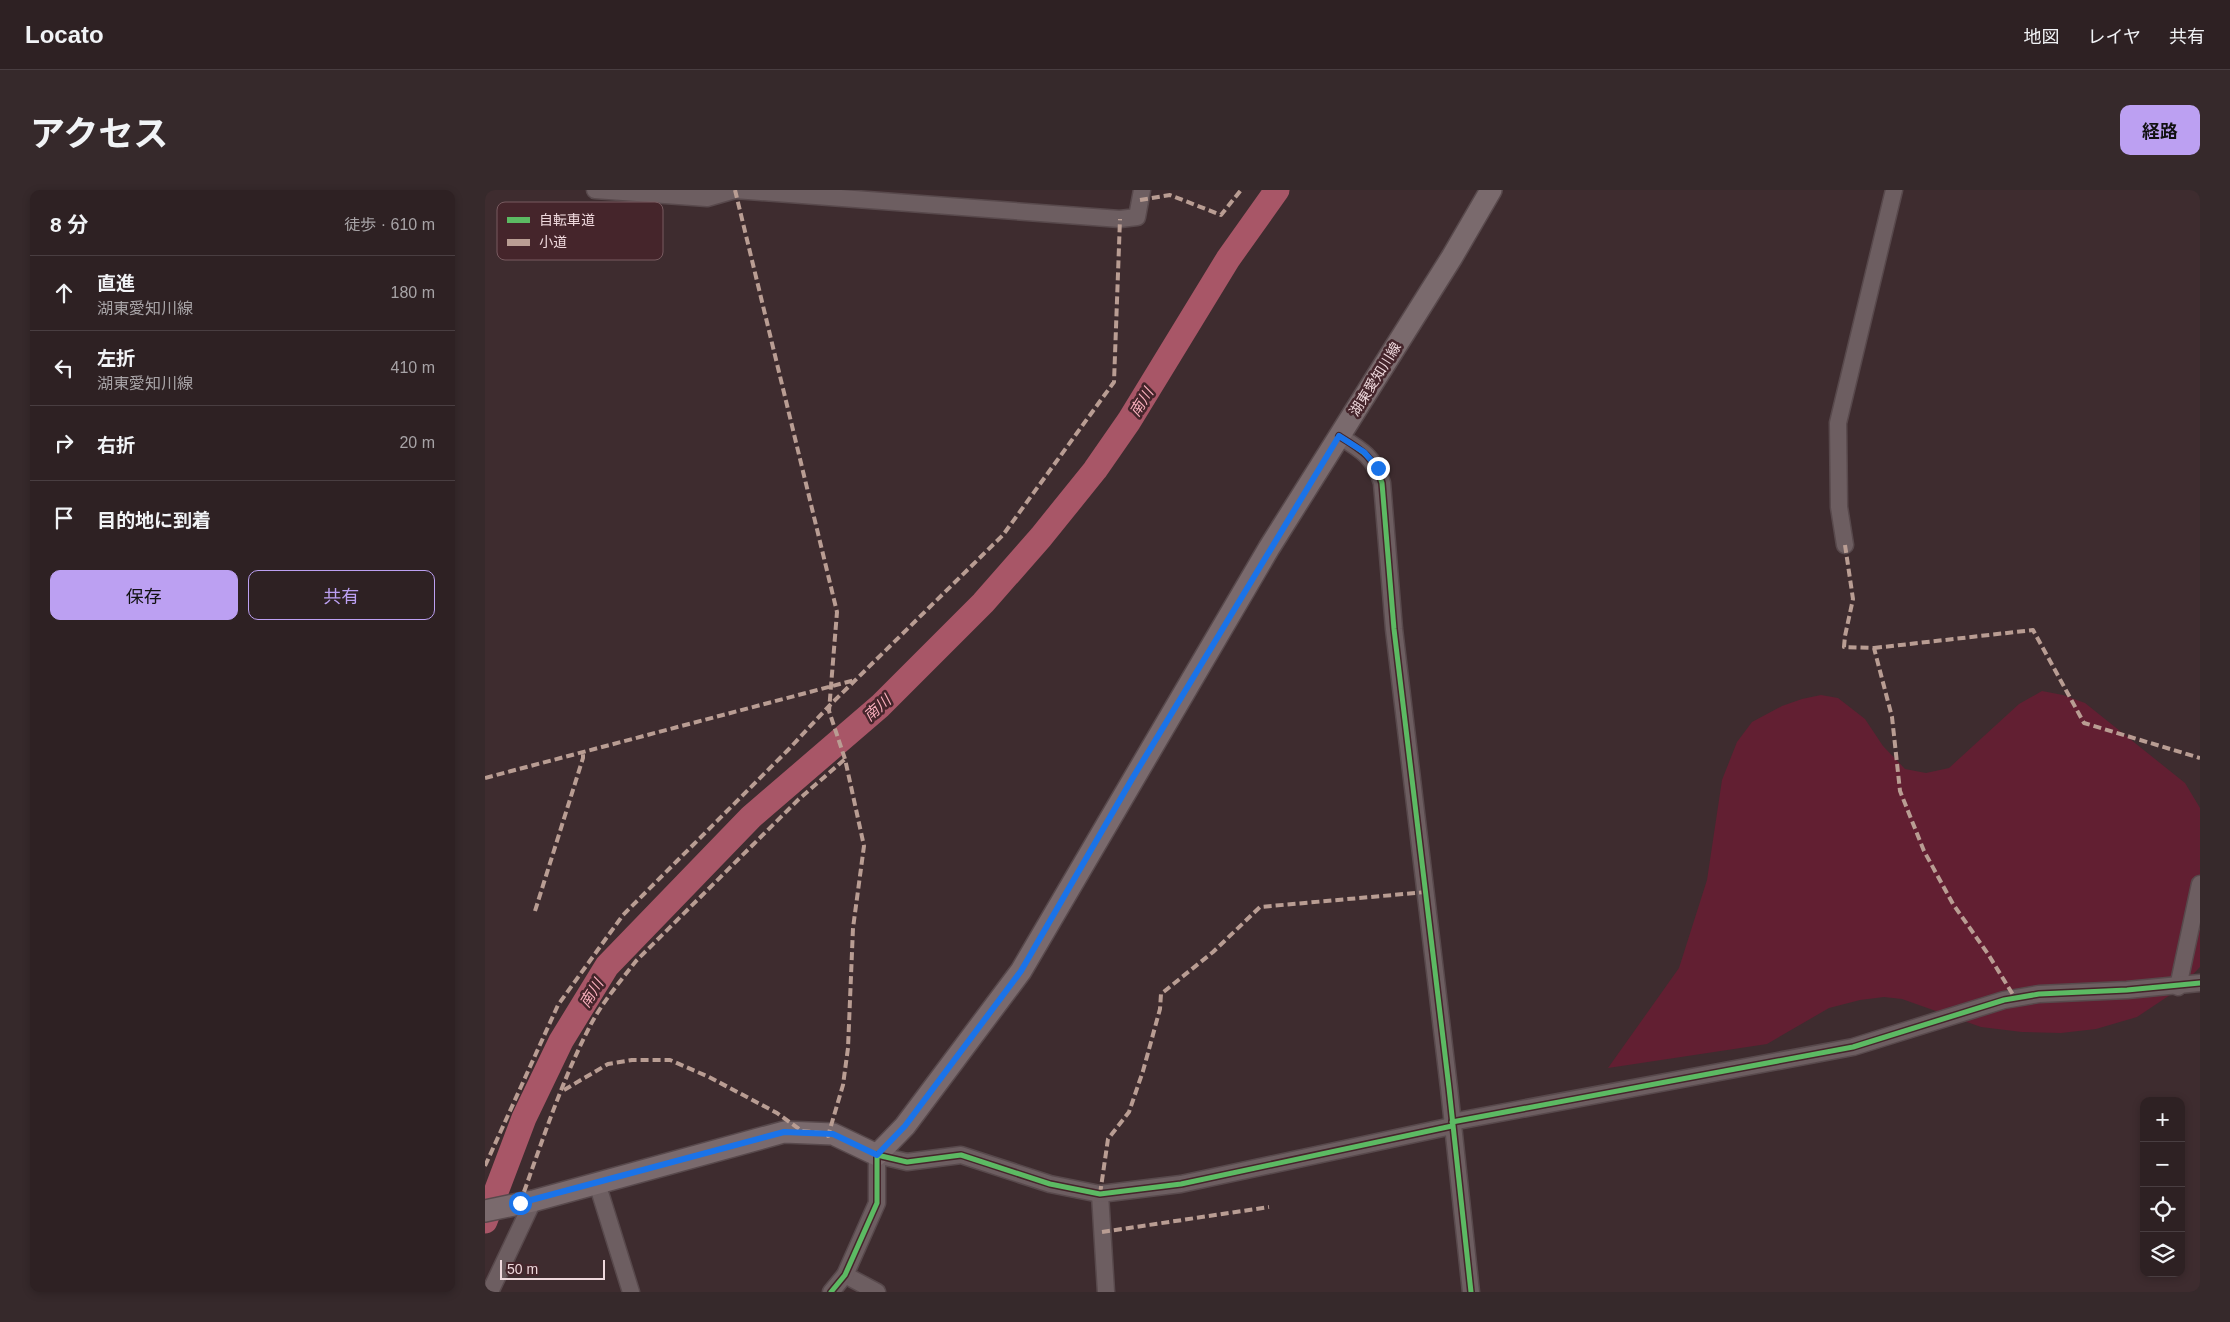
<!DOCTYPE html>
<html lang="ja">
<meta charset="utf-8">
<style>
:root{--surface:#2e2123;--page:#36292b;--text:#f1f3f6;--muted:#a7a3a6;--line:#493e41;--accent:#bca0f2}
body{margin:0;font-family:Arial,"Noto Sans JP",sans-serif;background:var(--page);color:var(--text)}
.controls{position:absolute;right:15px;bottom:15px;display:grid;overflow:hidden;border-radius:10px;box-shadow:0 2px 8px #0003}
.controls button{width:45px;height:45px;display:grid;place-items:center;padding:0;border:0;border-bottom:1px solid var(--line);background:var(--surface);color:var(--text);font:25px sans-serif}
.scale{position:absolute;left:15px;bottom:12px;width:105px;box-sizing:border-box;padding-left:5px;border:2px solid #efd9dd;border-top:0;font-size:14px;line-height:18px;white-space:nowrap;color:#efd9dd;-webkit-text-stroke:4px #45252b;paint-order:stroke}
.stop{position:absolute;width:15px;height:15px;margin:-11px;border:4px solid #1a73e8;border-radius:50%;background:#fff}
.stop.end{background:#1a73e8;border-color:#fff;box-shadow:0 1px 5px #0008}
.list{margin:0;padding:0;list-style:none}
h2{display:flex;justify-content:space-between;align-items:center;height:65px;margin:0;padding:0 20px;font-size:21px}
h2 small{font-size:16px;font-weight:400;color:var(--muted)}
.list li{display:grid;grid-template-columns:32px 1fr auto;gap:15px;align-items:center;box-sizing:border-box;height:75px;padding:0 20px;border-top:1px solid var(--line)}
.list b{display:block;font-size:19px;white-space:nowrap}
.list p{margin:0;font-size:16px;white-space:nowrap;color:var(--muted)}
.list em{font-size:16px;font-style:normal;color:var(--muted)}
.actions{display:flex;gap:10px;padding:15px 20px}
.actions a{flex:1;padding:11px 0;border:1px solid var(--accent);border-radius:10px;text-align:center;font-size:18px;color:var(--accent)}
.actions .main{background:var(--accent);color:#111}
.icon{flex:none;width:28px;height:28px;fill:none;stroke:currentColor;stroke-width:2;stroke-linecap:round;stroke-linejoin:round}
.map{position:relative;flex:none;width:1715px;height:1102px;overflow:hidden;border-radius:10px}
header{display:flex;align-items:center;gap:30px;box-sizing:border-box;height:70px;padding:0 25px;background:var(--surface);border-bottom:1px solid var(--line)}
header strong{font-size:24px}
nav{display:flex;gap:28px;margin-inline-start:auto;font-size:18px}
.intro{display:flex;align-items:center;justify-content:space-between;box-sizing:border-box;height:120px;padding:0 30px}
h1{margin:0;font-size:35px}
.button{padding:12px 22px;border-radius:10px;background:var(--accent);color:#111;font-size:18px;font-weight:700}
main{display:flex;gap:30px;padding:0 30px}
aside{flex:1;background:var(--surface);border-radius:10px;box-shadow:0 2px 8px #0003}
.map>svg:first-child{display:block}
.green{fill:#621f32}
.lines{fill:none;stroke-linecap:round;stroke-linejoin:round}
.river{stroke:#a85667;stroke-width:25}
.minor-casing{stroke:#58494c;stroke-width:19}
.major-casing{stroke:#58494c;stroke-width:24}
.minor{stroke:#6d5e61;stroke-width:16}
.major{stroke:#7a6a6d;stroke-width:21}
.quiet{stroke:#b99d93;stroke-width:4;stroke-dasharray:8 4;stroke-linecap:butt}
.cycleway-casing{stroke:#45252b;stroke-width:8}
.cycleway{stroke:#5cba63;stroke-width:5}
.route{stroke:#1a73e8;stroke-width:6}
.labels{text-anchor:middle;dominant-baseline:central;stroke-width:5;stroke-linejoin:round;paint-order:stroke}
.street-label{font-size:14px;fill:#efd9dd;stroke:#45252b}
.water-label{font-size:15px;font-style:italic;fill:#fab0bd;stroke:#45252b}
.key{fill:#45252b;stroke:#785b60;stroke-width:1}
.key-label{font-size:14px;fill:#efd9dd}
</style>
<header>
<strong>Locato</strong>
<nav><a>地図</a><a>レイヤ</a><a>共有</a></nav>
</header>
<div class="intro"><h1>アクセス</h1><a class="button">経路</a></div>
<main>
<aside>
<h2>8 分<small>徒歩 · 610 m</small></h2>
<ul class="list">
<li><svg class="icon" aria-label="ahead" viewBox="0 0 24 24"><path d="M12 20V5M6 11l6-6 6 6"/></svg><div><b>直進</b><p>湖東愛知川線</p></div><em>180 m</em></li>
<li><svg class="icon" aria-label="left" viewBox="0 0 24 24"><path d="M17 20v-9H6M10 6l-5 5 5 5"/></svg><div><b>左折</b><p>湖東愛知川線</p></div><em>410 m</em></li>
<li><svg class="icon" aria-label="right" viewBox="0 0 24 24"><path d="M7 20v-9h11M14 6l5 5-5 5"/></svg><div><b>右折</b></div><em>20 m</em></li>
<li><svg class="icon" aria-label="arrive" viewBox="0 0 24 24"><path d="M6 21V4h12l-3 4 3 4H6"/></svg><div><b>目的地に到着</b></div></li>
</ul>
<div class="actions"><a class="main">保存</a><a>共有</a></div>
</aside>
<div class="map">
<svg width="1715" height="1102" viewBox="0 0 1715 1102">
<rect width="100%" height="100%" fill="#3e2c2f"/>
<!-- green -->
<polygon class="green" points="1557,501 1578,505 1600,513 1700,593 1715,618 1715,777 1694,799 1652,827 1611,839 1576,843 1537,842 1496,837 1417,809 1399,807 1375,810 1344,818 1282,854 1123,878 1194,778 1222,690 1237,590 1252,552 1267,532 1297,516 1317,509 1336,505 1353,508 1380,529 1398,556 1420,579 1441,583 1464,578 1534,514"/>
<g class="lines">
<!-- river -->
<polyline class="river" points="0,1031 39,928 76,851 122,776 266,627 395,516 498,413 556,347 610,280 644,231 743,69 792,0"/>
<defs>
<g id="minor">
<polyline points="110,0 222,8 250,0 635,29 652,27 657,0"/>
<path d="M854 246C877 260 889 267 897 293L909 439 964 898 986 1102"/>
<polyline points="1360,355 1354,317 1353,233 1409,0"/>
<polyline points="1693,797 1715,694"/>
<polyline points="967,932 1368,857 1519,810 1554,804 1642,800 1715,793"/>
<polyline points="112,993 146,1102"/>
<polyline points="615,1004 621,1102"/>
<polyline points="360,1085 392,1102"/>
<polyline points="5,1102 48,1011"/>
<polyline points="346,1102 360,1085 392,1013 392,965 422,972 476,965 565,994 615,1004 696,994 967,936"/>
</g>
<polyline id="major" points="0,1021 48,1011 299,942 348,944 392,965 420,936 536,781 784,358 967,67 1006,0"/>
</defs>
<!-- minor casing -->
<use href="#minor" class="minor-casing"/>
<!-- major casing -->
<use href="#major" class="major-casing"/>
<!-- minor -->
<use href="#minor" class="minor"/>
<!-- major -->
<use href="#major" class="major"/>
<!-- quiet -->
<g class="quiet">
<polyline points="250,0 352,422 344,521 360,569 379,656 368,738 363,858 358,895 343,946 348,944"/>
<polyline points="655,10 685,5 736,25 756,0"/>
<polyline points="1360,355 1368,409 1360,446 1359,457 1389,458 1407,527 1415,601 1439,661 1468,714 1503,764 1530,808"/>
<polyline points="1389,458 1548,440 1599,533 1715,568"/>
<polyline points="0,588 370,490"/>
<polyline points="50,721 98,568 98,562"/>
<polyline points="79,900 123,874 147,870 185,870 224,887 292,923 317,941 348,944"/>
<polyline points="0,976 73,815 138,725 304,559 344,516 518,345 629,192 635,29"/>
<polyline points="615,1004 623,949 644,922 658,881 675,819 676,804 728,762 775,717 941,702"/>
<path d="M35 1013C56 955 75 895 103 840 115 815 134 793 151 771L314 609 360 569"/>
<polyline points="617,1042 784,1017"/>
</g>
<defs>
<g id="cycleway">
<path d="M854 246C877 260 889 267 897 293L909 439 964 898 986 1102"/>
<polyline points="967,932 1368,857 1519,810 1554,804 1642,800 1715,793"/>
<polyline points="346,1102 360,1085 392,1013 392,965 422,972 476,965 565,994 615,1004 696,994 967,936"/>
</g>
</defs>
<!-- cycleway casing -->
<use href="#cycleway" class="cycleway-casing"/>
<!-- cycleway -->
<use href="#cycleway" class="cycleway"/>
</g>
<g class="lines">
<!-- route -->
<polyline class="route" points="35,1013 299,942 348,944 392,965 420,936 536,781 647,589 854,246 879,262 893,278"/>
</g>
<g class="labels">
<!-- street labels -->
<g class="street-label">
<text transform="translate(890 189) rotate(-58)">湖東愛知川線</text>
</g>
<!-- water labels -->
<g class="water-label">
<text transform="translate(656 212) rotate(-58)">南川</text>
<text transform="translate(392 518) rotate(-42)">南川</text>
<text transform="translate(106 803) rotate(-58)">南川</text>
</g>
</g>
<!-- legend -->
<rect x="12" y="12" width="166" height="58" rx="8" class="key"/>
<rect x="22" y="27" width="23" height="6" fill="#5cba63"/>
<rect x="22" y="49" width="23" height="7" fill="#b99d93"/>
<g class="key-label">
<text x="54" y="35">自転車道</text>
<text x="54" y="57">小道</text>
</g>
</svg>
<div class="controls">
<button>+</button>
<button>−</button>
<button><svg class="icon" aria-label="locate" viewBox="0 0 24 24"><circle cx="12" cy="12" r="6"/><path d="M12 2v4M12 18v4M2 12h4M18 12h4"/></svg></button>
<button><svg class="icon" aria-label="layers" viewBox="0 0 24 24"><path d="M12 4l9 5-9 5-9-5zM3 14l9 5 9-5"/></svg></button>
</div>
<div class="scale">50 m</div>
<div class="stop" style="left:35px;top:1013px"></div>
<div class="stop end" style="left:893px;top:278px"></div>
</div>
</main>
